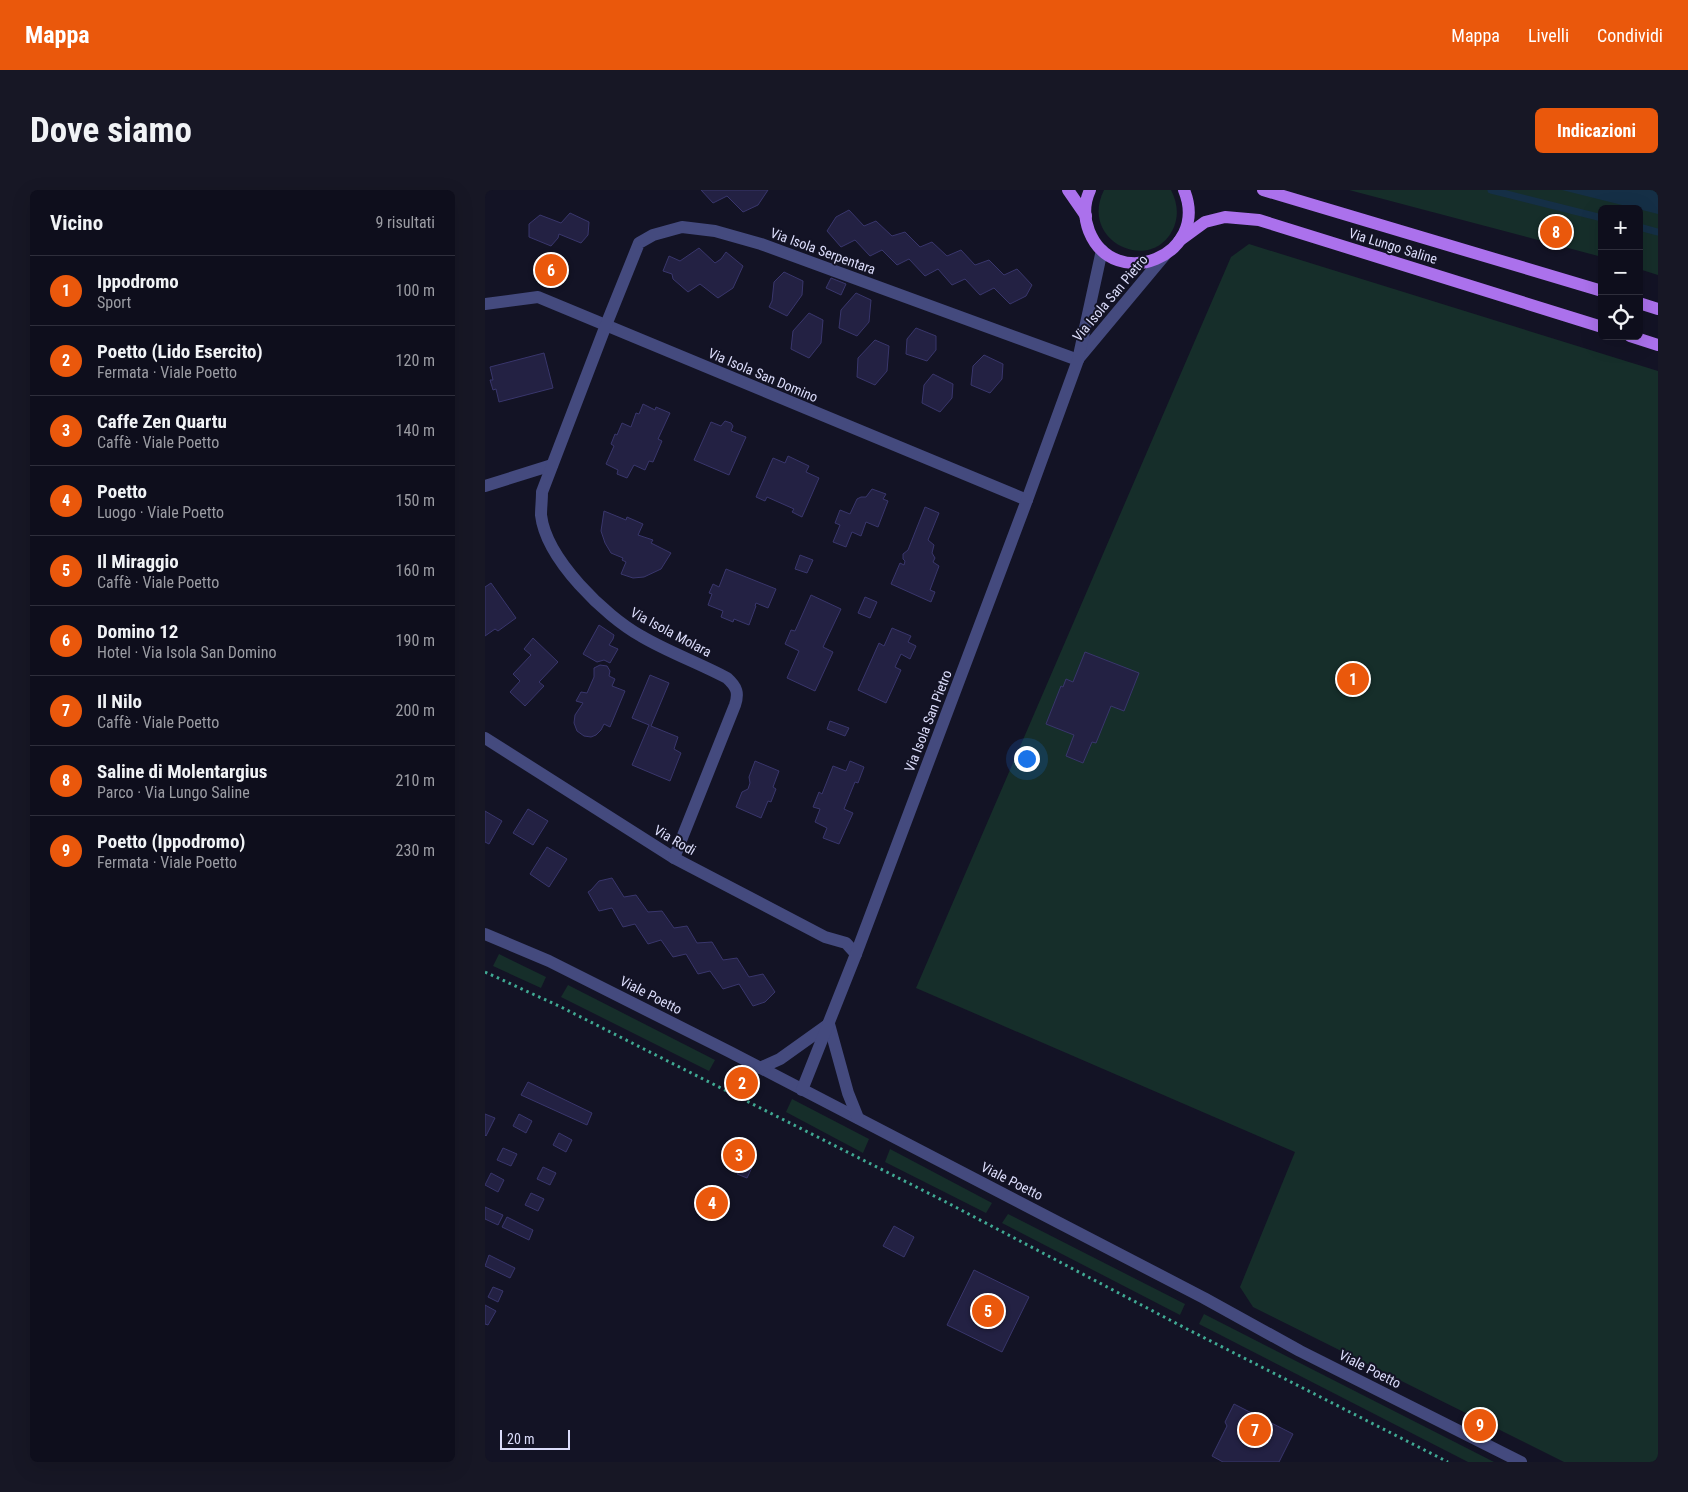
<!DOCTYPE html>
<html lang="it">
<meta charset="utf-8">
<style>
:root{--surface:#0e0e1c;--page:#171725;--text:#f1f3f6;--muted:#9b9ca3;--line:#2e2e3b;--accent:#ea580c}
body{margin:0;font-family:"Roboto Condensed",sans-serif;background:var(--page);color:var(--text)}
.controls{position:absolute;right:15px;top:15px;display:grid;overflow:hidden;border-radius:8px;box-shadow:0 5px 20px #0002}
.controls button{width:45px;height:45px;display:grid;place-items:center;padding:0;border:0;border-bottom:1px solid var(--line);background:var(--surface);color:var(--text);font:25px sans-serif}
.scale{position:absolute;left:15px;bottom:12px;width:70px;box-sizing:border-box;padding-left:5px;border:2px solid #dbdcfa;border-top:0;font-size:14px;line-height:18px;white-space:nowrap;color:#dbdcfa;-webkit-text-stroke:4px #131325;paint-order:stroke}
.you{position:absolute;left:541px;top:568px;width:18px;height:18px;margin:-12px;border:4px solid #fff;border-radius:50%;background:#1a73e8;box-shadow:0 0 0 8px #1a73e833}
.badge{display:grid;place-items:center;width:32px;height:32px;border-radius:50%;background:var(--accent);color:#fff;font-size:16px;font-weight:700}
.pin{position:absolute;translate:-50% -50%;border:2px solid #fff;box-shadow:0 1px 5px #0006}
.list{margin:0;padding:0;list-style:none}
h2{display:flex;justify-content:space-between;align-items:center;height:65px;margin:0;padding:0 20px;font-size:21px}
h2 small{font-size:16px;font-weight:400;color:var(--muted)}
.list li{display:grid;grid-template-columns:32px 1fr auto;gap:15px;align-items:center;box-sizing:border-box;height:70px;padding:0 20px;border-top:1px solid var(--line)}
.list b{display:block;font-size:19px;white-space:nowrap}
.list p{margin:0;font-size:16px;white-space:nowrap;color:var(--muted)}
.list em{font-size:16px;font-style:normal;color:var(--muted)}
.icon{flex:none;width:28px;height:28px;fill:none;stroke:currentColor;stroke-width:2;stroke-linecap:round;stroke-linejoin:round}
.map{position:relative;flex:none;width:1173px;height:1272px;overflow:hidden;border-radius:8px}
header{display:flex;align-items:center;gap:30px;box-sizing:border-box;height:70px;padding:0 25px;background:var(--accent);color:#fff}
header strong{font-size:24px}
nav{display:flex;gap:28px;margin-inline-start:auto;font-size:18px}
.intro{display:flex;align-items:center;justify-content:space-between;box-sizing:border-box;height:120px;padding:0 30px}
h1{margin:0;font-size:35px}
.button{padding:12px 22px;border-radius:8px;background:var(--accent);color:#fff;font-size:18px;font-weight:700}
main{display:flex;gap:30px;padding:0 30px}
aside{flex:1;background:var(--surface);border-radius:8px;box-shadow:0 5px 20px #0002}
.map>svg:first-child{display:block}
.green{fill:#162e2a}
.water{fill:#152f46}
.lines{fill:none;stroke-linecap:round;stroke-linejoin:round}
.stream{stroke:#152f46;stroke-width:7}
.building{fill:#232143;stroke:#39366c}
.path{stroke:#40a993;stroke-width:3;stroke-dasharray:2.5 4;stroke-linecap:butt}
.minor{stroke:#444a7e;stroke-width:12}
.major{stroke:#ab71ec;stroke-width:12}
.labels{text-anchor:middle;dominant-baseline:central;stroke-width:4;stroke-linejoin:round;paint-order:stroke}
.street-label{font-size:14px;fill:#dbdcfa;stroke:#131325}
</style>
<header>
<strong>Mappa</strong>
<nav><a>Mappa</a><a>Livelli</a><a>Condividi</a></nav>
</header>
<div class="intro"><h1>Dove siamo</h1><a class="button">Indicazioni</a></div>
<main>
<aside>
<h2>Vicino<small>9 risultati</small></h2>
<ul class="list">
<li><span class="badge">1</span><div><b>Ippodromo</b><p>Sport</p></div><em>100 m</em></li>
<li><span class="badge">2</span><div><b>Poetto (Lido Esercito)</b><p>Fermata · Viale Poetto</p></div><em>120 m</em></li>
<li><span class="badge">3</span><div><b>Caffe Zen Quartu</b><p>Caffè · Viale Poetto</p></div><em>140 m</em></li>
<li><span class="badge">4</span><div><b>Poetto</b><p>Luogo · Viale Poetto</p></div><em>150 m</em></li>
<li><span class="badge">5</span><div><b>Il Miraggio</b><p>Caffè · Viale Poetto</p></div><em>160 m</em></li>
<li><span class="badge">6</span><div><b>Domino 12</b><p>Hotel · Via Isola San Domino</p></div><em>190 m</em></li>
<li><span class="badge">7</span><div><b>Il Nilo</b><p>Caffè · Viale Poetto</p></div><em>200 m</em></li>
<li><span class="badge">8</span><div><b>Saline di Molentargius</b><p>Parco · Via Lungo Saline</p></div><em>210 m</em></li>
<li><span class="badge">9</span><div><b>Poetto (Ippodromo)</b><p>Fermata · Viale Poetto</p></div><em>230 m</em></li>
</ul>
</aside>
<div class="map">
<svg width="1173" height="1272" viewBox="0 0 1173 1272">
<rect width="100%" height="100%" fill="#131325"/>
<!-- green -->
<g class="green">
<path d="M619 0H686C692 12 694 24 689 37 668 86 593 52 619 0Z"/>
<polygon points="864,0 1173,0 1173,85 1154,79 1154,19 1117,19 1117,67"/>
<polygon points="764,54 1173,181 1173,1272 1079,1272 768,1117 755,1097 810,962 431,798 746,67"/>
<polygon points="14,764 61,787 56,798 8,776"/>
<polygon points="83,795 230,870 224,881 76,807"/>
<polygon points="307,909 384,949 378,963 301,922"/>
<polygon points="405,959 507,1013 501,1023 400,972"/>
<polygon points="523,1024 700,1114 695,1125 517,1033"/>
<polygon points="719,1124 1009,1272 983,1272 714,1134"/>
</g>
<!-- water -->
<polygon class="water" points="1077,0 1173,0 1173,24"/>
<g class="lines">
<!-- stream -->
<g class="stream">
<polyline points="1006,0 1117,28"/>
<polyline points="1154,37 1173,42"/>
</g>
</g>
<!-- building -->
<g class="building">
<polygon points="216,0 283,0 273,15 258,22 242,6 228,13"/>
<polygon points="364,20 379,36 391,31 407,46 420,42 435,57 447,52 462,66 476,60 490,75 504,70 519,85 532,79 547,95 541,106 525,114 509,98 495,105 480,89 467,95 453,79 440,86 424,69 412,75 397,60 385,66 370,50 356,57 342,41 351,27"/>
<polygon points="85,23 104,32 103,45 96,53 74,44 73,48 66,56 44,47 44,34 55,25 76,33"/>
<polygon points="214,58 230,73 236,69 241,62 258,76 248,98 233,108 215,94 203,102 188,89 187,84 178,81 184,66 195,71"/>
<polygon points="299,82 318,91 317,105 302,126 284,117 287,111 289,92"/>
<polygon points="346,88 361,94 356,105 341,98"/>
<polygon points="371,103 386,110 384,132 372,146 354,138 356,120"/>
<polygon points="324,123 338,130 336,153 324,168 306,159 308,141"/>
<polygon points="431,138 451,146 451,160 442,171 421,164 422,149"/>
<polygon points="390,150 404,156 402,181 390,195 372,187 373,168"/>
<polygon points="59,163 68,198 14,212 11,199 8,200 5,190 8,190 5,177"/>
<polygon points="499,165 518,174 517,189 505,203 486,195 488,176"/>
<polygon points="448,184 468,194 467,208 455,222 437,213 439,195"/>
<polygon points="158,214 170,220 171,217 185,223 173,249 177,251 168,272 164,271 160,280 149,275 142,288 132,284 133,280 121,274 129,256 126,254 130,244 132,245 137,233 146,237 151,223 154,224"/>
<polygon points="240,231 246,233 248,236 246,241 261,247 244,285 209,270 226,232 236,236"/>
<polygon points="303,266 324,276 321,282 334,288 317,327 307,322 309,319 282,307 280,311 271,307 288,268 300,273"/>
<polygon points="387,299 401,304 398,309 403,311 393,337 381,332 376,346 367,342 361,357 348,352 355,335 350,333 355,320 365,324 372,309 376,307 381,307"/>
<polygon points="440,317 454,323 443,350 449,355 447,363 450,368 448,372 454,376 445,400 450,402 446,412 406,394 415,373 419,375 420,371 418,369 418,364 423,360"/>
<polygon points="119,321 141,330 142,327 158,334 153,345 168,350 166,353 186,363 176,379 159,387 148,388 136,384 141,372 137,370 138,368 126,363 120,353 116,341"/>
<polygon points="315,365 328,370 322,383 310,379"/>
<polygon points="241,379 291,399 283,418 271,413 270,416 271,416 264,435 249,429 248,432 236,427 238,421 223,415 227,404 224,403 228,394 234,397"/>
<polygon points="6,393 31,428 13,441 10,439 0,446 0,397"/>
<polygon points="326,405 356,419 338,457 348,462 330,501 302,488 314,461 300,454 306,440 310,441"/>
<polygon points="380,407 392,412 385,428 373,423"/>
<polygon points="114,435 129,445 128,449 124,455 133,459 125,473 119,470 112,472 98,464"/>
<polygon points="407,438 426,446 423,452 431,456 425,469 416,464 410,477 416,480 401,513 373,500 394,453 399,456"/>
<polygon points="48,448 73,472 54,492 59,496 40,516 25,502 35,491 28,484 46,465 39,459"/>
<polygon points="600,462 654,483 639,521 626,516 611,553 607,552 598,573 581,566 589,545 561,534 576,496 578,497 581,489 588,492"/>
<polygon points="115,475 122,476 125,481 124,486 130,489 127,496 140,501 125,537 119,534 116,540 111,545 106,547 99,546 92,541 89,533 90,525 98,513 91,511 96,502 102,503 109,487 109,478"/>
<polygon points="165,485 184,493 166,536 193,547 189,559 196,563 185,591 147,575 164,535 147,528"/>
<polygon points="345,531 364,538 360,546 342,539"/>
<polygon points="270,571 294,581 288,597 291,599 286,612 283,611 276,628 251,617 257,602 263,599 265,593 264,587"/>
<polygon points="365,571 379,577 373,593 370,592 359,619 368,623 354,654 338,648 342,638 330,632 335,619 328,617 334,602 337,604 348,576 361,581"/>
<polygon points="43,619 63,631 48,655 28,643"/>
<polygon points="0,621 17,631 4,654 0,652"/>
<polygon points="62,657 82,669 64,697 45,684"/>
<polygon points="127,688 139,707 151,705 163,722 177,721 189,738 202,736 212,753 227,752 238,770 252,768 264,787 278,784 290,802 280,812 268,816 254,794 238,799 225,781 213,784 201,764 188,767 176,750 163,754 150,734 138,737 127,718 114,721 103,702 106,700 114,691"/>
<polygon points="43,892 107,923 102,935 36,905"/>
<polygon points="0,924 10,928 1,946 0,945"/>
<polygon points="34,924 47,931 41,943 28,936"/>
<polygon points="74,943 87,950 81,962 68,955"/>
<polygon points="18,958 32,964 26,976 12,970"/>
<polygon points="261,965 271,969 262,988 252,984"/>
<polygon points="58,977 71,983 65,995 52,989"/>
<polygon points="6,983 19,990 13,1002 0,995"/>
<polygon points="46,1003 59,1009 53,1021 40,1015"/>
<polygon points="0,1017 18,1025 13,1035 0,1029"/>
<polygon points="22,1027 48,1040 44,1050 17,1037"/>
<polygon points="409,1036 429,1047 419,1067 398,1056"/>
<polygon points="4,1065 30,1078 25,1088 0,1076"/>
<polygon points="489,1080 544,1107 517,1162 462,1135"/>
<polygon points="8,1097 18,1101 13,1112 3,1107"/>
<polygon points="0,1115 11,1121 3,1135 0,1134"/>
<polygon points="749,1214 808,1244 794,1272 738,1272 727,1266 742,1236 740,1232"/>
</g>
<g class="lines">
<!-- path -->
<polyline class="path" points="0,782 76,817 459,1011 702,1139 963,1272"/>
<!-- minor -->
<g class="minor">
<polyline points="0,114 53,107 542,310"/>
<polyline points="594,168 680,65"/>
<polyline points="0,296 67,275"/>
<polyline points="0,548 189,668 340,747 361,753 371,764"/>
<path d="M189 668 250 515C254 503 252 497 242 488 214 473 183 462 156 446 120 426 61 369 56 325 56 318 57 310 57 302L121 135 154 53 168 45 197 37 230 41 276 54 593 170"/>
<polyline points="0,744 64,771 245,862 719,1108 815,1161 1036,1272"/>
<polyline points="344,834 363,903 373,928"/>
<polyline points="275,878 295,869 344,834"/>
<polyline points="317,900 371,764 542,310 593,170 617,60"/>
</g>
<!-- major -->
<g class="major">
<polyline points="583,0 601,26"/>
<path d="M605 0C599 13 599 28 604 41 629 104 726 66 699 0"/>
<polyline points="778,0 1117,101"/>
<polyline points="694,51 720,32 740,27 774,30 1117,137"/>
<polyline points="1154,113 1173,119"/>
<polyline points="1145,146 1173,155"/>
</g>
</g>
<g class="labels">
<!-- street labels -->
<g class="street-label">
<text transform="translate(908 56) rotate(17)">Via Lungo Saline</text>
<text transform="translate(338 61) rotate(20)">Via Isola Serpentara</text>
<text transform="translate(625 108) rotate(-50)">Via Isola San Pietro</text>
<text transform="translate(278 185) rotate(23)">Via Isola San Domino</text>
<text transform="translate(186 442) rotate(28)">Via Isola Molara</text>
<text transform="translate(443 531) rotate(-69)">Via Isola San Pietro</text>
<text transform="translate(190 650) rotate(30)">Via Rodi</text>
<text transform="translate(166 805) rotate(27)">Viale Poetto</text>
<text transform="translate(527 991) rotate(27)">Viale Poetto</text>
<text transform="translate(885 1179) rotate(27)">Viale Poetto</text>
</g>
</g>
</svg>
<div class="controls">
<button>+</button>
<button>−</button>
<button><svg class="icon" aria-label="locate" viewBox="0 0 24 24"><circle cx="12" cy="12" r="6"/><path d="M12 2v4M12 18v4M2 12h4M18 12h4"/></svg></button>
</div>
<div class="scale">20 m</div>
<div class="you"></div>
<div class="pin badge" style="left:868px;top:489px">1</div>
<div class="pin badge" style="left:257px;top:893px">2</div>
<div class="pin badge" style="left:254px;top:965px">3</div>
<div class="pin badge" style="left:227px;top:1013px">4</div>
<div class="pin badge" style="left:503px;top:1121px">5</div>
<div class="pin badge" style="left:66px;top:80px">6</div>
<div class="pin badge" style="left:770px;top:1240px">7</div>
<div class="pin badge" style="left:1071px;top:42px">8</div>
<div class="pin badge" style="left:995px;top:1235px">9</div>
</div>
</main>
